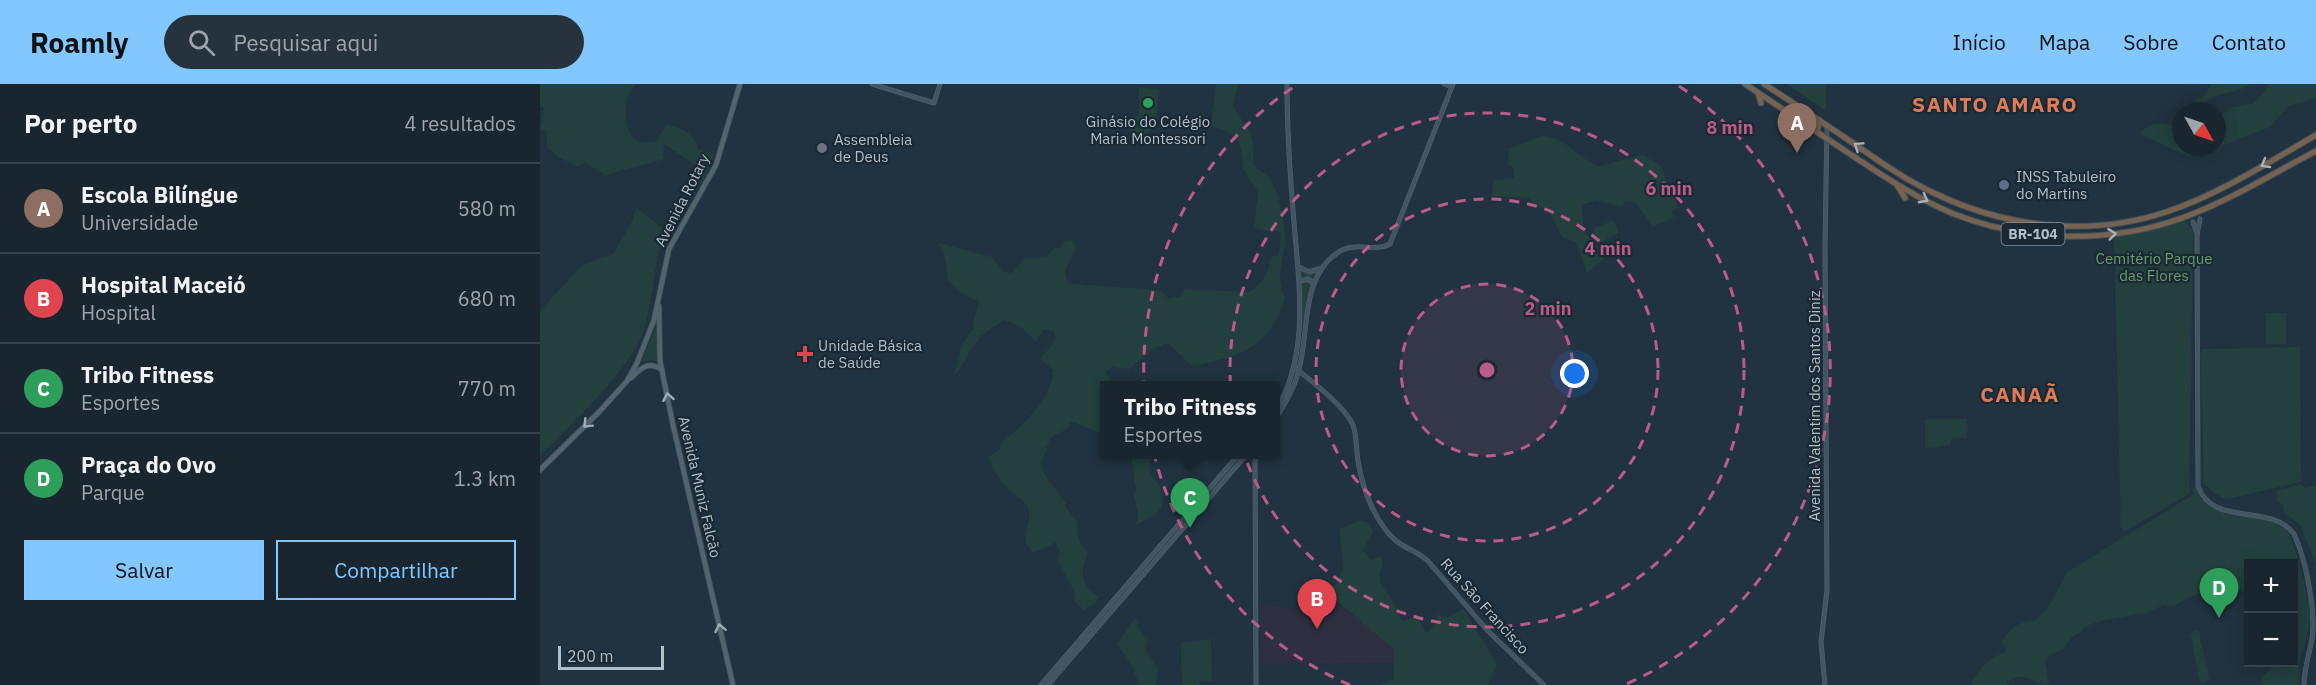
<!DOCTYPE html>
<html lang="pt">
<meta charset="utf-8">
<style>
:root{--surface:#192630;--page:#26323c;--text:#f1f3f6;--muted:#9fa5ab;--line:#37434c;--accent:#82c7ff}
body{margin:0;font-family:"IBM Plex Sans",sans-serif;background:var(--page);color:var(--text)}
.controls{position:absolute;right:18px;bottom:18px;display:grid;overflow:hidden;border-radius:0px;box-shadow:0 3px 15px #0003}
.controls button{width:54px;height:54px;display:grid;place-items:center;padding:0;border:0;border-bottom:2px solid var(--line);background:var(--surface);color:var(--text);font:30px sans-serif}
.compass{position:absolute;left:1632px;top:18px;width:54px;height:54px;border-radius:50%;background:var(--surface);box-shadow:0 3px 15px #0003;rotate:130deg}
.scale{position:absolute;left:18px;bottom:15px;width:106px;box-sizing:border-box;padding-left:6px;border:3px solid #b1bfca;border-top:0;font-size:16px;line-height:21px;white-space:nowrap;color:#b1bfca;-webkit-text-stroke:4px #1a2934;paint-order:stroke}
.you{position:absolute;left:1035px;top:290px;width:21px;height:21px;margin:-15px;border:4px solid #fff;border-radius:50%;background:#1a73e8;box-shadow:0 0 0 9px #1a73e833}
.badge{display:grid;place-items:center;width:39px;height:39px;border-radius:50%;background:var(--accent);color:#fff;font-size:20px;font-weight:700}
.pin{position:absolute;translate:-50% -50px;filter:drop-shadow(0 2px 3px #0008)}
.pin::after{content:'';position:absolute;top:32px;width:21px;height:18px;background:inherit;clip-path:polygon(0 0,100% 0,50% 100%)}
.popup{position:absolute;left:560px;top:297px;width:180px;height:78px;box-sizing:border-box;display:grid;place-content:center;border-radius:0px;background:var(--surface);filter:drop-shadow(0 2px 4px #0005);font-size:20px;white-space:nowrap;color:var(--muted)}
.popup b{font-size:22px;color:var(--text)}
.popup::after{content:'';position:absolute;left:50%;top:100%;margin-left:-12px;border:12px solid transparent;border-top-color:var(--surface)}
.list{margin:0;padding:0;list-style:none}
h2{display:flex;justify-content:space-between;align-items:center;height:78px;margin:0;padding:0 24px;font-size:26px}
h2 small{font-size:20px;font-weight:400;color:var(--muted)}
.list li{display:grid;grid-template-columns:39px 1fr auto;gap:18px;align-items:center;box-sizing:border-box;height:90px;padding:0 24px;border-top:2px solid var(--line)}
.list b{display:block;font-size:22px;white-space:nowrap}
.list p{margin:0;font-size:20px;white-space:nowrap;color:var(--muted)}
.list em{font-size:20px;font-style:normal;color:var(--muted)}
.actions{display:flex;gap:12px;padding:18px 24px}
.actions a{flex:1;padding:14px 0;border:2px solid var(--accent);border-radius:0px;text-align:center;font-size:21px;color:var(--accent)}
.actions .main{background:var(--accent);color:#111}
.icon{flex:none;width:33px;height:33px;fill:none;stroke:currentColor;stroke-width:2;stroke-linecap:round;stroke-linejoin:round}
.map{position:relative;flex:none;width:1776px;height:601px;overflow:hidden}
header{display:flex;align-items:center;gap:36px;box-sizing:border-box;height:84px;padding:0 30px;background:var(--accent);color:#111}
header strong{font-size:28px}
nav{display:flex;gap:33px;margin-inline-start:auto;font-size:21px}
.search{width:420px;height:54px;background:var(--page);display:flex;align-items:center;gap:15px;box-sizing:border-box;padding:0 21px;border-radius:33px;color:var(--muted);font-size:22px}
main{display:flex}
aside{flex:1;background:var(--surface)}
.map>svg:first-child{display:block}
.medical{fill:#2e2f40}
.green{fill:#23403f}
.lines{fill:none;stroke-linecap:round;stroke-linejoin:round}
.secondary-casing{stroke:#53626d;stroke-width:5}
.primary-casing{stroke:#41505b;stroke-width:6}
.highway-casing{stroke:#404f5a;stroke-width:7}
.secondary{stroke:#435463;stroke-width:4}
.primary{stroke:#53646f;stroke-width:4.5}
.highway{stroke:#766251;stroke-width:5}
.oneway{stroke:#a8b1b8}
.oneway2{stroke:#9eadb8}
.ring{fill:none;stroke:#bb5b87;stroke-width:3;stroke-dasharray:10 8}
.leisure-dot{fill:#2e9e5b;stroke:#1a2934;stroke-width:2}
.worship-dot{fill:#6b7280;stroke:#1a2934;stroke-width:2}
.service-dot{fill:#5c6f8a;stroke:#1a2934;stroke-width:2}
.health-dot{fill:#e0444e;stroke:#1a2934;stroke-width:2}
.labels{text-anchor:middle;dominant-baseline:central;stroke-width:4.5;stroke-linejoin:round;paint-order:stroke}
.shield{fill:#1a2934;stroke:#84929d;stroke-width:1.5}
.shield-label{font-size:14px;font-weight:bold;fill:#b1bfca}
.poi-label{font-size:15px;fill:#b1bfca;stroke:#1a2934;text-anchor:start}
.street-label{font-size:15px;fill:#b1bfca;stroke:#1a2934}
.park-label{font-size:15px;fill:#669e69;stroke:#1a2934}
.district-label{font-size:21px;font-weight:bold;letter-spacing:1.5px;fill:#e07b57;stroke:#1a2934}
.centre{fill:#bb5b87;stroke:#1a2934;stroke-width:3}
.ring-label{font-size:18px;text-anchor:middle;font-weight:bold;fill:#bb5b87;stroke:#1a2934;stroke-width:4.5;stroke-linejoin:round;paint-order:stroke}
</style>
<header>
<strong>Roamly</strong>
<div class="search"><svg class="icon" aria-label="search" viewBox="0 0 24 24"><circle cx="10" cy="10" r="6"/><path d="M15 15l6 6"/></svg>Pesquisar aqui</div>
<nav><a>Início</a><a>Mapa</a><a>Sobre</a><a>Contato</a></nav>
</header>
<main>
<aside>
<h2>Por perto<small>4 resultados</small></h2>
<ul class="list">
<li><span class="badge" style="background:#8d6e63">A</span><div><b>Escola Bilíngue</b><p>Universidade</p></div><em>580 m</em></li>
<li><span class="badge" style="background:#e0444e">B</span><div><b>Hospital Maceió</b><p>Hospital</p></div><em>680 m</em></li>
<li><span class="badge" style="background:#2e9e5b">C</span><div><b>Tribo Fitness</b><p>Esportes</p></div><em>770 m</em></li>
<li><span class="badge" style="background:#2e9e5b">D</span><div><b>Praça do Ovo</b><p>Parque</p></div><em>1.3 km</em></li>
</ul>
<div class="actions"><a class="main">Salvar</a><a>Compartilhar</a></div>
</aside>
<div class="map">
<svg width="1776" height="601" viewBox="0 0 1776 601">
<rect width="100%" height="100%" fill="#213340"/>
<!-- medical -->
<polygon class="medical" points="789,508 796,520 856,560 858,579 723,580 721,521 786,529"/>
<!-- green -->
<g class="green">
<path d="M0 0H96C82 13 84 38 92 54L104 59 117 57 126 40C139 42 156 51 158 65L174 70 162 101 155 93 160 84 123 59V74L121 76 65 91 46 79 37 82 18 73 7 63V48L0 45 4 24 0 22Z"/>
<path d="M676 0H699C690 26 693 23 707 43 714 54 714 69 713 81 718 86 728 91 731 96 739 109 745 139 745 154 745 173 734 196 745 213 740 234 725 258 704 267 690 274 673 277 659 281H651L628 259 613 265 589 285 572 282 566 288 573 301 564 302V350L542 342 536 338H530L528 344 510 354 502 378 504 390 525 418V422L537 437 538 456 548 469C539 487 541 502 559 513L554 520 543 526 535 518 534 507 518 476 520 467 515 458 510 462 492 468C477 450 494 442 488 424 485 416 474 411 468 405 459 395 453 385 448 373L460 365 461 359C482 344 512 314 513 286L500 275 515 257V248L504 245 496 258 481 243 464 236C451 244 440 251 432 264 425 273 423 283 414 291L422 260 434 244 433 238 440 216 433 215 421 209 408 196 405 174 399 159 452 173 464 188 472 189 484 175 508 172 514 164H521L522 159 532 156 536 161C534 175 518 187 530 200L620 206 629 215 642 212 643 205 709 208C723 200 729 188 731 173L739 171 741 148 714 144 718 108 703 85 702 68 698 55 688 48 671 41Z"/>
<polygon points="1247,0 1286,0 1286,27"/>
<path d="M1671 0H1710C1700 8 1691 7 1679 11 1669 14 1662 19 1654 25L1644 24 1666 10Z"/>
<path d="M1729 0H1776V14L1749 22 1730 43 1656 72 1641 69 1600 50C1612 35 1625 40 1641 43V63H1677V33L1693 23 1712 20 1719 14Z"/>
<polygon points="599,3 620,6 615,38 612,38 607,54 589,48 594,31 599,32"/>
<path d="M1003 52C1027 54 1037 74 1059 82L1103 71 1120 81 1138 124 1131 126 1134 133 1113 143 1095 118 1085 117 1082 123 1056 116 1042 121 1043 145 1063 175 1047 189 1036 158 1022 153 1009 127 994 120 989 114 952 112 953 96 974 94V84L967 81 969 68 967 65Z"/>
<path d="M96 123 124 146C114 179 114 212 104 245 91 286 31 340 0 372V227L42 181 73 170 93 136Z"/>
<polygon points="1073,136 1079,149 1059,159 1053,145"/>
<polygon points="1644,138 1648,140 1653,147 1649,410 1585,447 1581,444 1574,151"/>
<polygon points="758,179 766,185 782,180 767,217 763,239 760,238"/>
<rect x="1726" y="229" width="20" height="31"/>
<polygon points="116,243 119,278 110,276 101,278"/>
<polygon points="1760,263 1761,398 1686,415 1674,409 1664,400 1661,265"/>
<polygon points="1385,335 1427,335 1427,354 1412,354 1410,361 1385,365"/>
<path d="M590 371H610C610 377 608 384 611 390 613 394 617 398 619 402 630 424 616 432 596 440 600 430 597 420 593 411L597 405C592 395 595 382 590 371Z"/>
<path d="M1655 397C1657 443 1723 421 1746 445 1754 454 1771 520 1770 533 1768 557 1756 577 1759 601H1720L1724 591 1738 579 1754 578V480H1708V508C1701 508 1696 505 1689 505 1668 503 1651 512 1634 522L1623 521 1606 529 1560 537 1544 543 1543 546 1531 554 1523 566 1513 569 1505 577 1509 601C1493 600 1479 583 1466 601H1431C1439 585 1449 573 1466 568L1462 558C1468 546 1482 535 1496 537L1509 522 1527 488 1653 411Z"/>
<polygon points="1760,400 1765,404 1776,402 1776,481 1761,442 1744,428 1743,421 1736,417 1738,411 1735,408"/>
<path d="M818 437 828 439 833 447 823 466 831 476 842 472V482L839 488 841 501 852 516 862 537 877 533 886 549 895 542 898 530 904 535 923 525 957 580 948 601H838L854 595V565L798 518 790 506C811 490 800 467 800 445Z"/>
<polygon points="595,534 602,551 608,554 606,566 618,584 616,601 599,601 591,579 577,560"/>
<polygon points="1654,546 1659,548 1669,595 1664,600 1659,596 1651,551"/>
<polygon points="671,555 672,597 660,597 659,601 642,601 641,559"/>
</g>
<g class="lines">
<defs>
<g id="secondary">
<polyline points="332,0 394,19 400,0"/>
<polyline points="904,0 912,3"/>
<path d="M1660 135 1657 151 1658 402C1672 444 1731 418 1754 450 1766 476 1776 527 1772 555 1769 571 1764 585 1764 601"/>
<polyline points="1653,138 1656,147"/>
<polyline points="759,183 769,188 779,185"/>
<polyline points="760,197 768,195 773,199"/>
<path d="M754 283C771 297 804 321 813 341 817 352 816 365 818 377 822 401 830 425 845 445 859 465 873 463 888 477L947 546 1004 601"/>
<path d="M736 327C770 269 759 202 754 138 750 92 747 46 747 0"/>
<path d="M736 334C745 320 754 305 758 289 770 250 759 196 797 169 815 156 834 169 850 160L913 0"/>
<polyline points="715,370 716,601"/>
<polyline points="501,601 699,370"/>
<polyline points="508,601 707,370"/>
<polyline points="1285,601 1281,558 1287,506 1285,162 1287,42"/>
</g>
<g id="primary">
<polyline points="119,222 120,277 133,341 193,601"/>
<path d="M91 294C101 284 109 276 122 286"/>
<polyline points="0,386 59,328 87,297 97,279 114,236 129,165 176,81 200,0"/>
</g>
<g id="highway">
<path d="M1205 0C1238 22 1271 44 1304 66 1339 89 1375 114 1414 130 1485 158 1570 160 1642 134 1689 117 1732 90 1776 67"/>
<path d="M1224 0C1252 18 1280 37 1307 55 1336 75 1365 96 1396 110 1467 144 1551 153 1626 128 1676 112 1731 77 1776 51"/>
<polyline points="1218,9 1221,19"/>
<polyline points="1264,47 1278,44 1279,36"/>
<polyline points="1357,101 1365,114"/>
</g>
</defs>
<!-- secondary casing -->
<use href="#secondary" class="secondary-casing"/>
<!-- primary casing -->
<use href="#primary" class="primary-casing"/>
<!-- highway casing -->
<use href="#highway" class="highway-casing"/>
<!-- secondary -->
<use href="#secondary" class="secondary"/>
<!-- primary -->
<use href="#primary" class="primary"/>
<!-- highway -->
<use href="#highway" class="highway"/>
</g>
<!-- one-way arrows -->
<defs><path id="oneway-chevron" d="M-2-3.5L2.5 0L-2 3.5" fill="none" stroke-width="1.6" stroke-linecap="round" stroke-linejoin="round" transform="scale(1.5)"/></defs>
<g class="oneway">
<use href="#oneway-chevron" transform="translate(1318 62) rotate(-146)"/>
<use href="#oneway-chevron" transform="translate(1725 80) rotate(151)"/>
<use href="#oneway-chevron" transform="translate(1384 115) rotate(28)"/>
<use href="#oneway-chevron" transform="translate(1572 150) rotate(-7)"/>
</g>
<g class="oneway2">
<use href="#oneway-chevron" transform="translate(128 313) rotate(-100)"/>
<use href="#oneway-chevron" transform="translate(47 340) rotate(135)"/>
<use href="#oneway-chevron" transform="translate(180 544) rotate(-102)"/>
</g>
<!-- distance rings -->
<circle cx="947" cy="286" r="86" fill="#bb5b87" fill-opacity=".12"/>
<g class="ring">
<circle cx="947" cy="286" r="86"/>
<circle cx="947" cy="286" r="171"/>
<circle cx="947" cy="286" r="257"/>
<path d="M810 601A343 343 0 0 1 755 2M1139 2A343 343 0 0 1 1084 601"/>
</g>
<!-- markers -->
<circle class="leisure-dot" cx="608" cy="19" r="6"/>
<circle class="worship-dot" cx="282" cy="64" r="6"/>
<circle class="service-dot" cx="1464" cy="101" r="6"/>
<path class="health-dot" d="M262 261h6v6h6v6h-6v6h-6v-6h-6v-6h6z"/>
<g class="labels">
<!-- shield labels -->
<rect class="shield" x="1461.5" y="139" width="63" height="22" rx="4.5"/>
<g class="shield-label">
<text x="1493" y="150">BR-104</text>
</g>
<!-- poi labels -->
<g class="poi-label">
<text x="608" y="37" text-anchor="middle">Ginásio do Colégio<tspan x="608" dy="17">Maria Montessori</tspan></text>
<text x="294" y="55">Assembleia<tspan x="294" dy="17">de Deus</tspan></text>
<text x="1476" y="92">INSS Tabuleiro<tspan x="1476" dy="17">do Martins</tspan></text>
<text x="278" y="261">Unidade Básica<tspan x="278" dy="17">de Saúde</tspan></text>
</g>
<!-- street labels -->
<g class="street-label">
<text transform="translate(142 116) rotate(-63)">Avenida Rotary</text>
<text transform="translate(1274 322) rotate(-90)">Avenida Valentim dos Santos Diniz</text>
<text transform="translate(160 403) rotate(77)">Avenida Muniz Falcão</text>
<text transform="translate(945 522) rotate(48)">Rua São Francisco</text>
</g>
<!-- park labels -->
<g class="park-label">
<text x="1614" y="174">Cemitério Parque<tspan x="1614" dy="17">das Flores</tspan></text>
</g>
<!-- district labels -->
<g class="district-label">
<text x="1455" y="20">SANTO AMARO</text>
<text x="1480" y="310">CANAÃ</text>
</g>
</g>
<circle cx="947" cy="286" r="9" class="centre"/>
<g class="ring-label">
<text x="1190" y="50">8 min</text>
<text x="1129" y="111">6 min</text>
<text x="1068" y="171">4 min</text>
<text x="1008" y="231">2 min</text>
</g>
</svg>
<div class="controls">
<button>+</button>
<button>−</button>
</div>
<svg class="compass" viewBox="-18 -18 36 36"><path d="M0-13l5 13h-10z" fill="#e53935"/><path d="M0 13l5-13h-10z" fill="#9fa5ab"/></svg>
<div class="scale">200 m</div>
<div class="you"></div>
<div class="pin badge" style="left:1257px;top:69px;background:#8d6e63">A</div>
<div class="pin badge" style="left:777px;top:545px;background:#e0444e">B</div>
<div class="pin badge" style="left:650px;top:444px;background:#2e9e5b">C</div>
<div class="popup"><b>Tribo Fitness</b>Esportes</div>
<div class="pin badge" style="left:1679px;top:534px;background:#2e9e5b">D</div>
</div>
</main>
